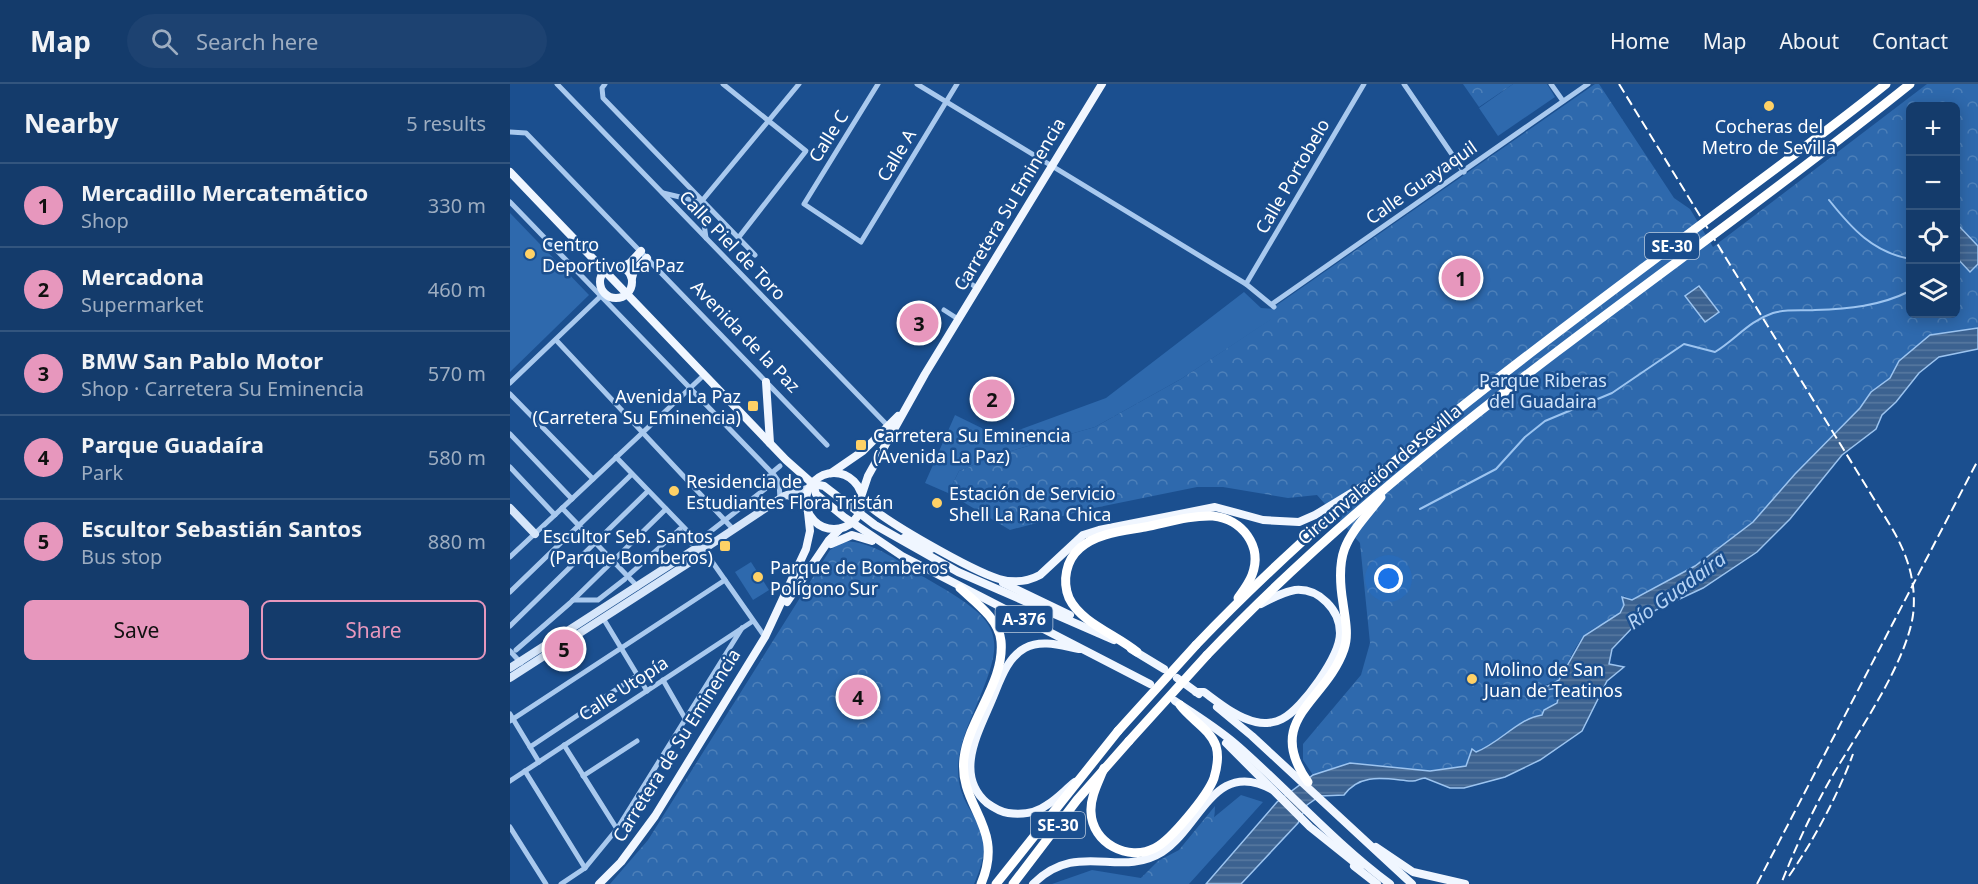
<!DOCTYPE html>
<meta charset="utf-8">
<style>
:root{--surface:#143b6b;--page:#1d4271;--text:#f1f3f6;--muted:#9dadc1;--line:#33557e;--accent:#e797bd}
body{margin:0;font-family:"Noto Sans",sans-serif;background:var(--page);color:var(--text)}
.controls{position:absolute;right:18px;top:18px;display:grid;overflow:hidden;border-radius:9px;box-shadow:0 3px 15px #0003}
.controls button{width:54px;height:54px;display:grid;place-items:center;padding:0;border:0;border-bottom:2px solid var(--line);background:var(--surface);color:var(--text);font:30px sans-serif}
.you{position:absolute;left:879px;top:495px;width:21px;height:21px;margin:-15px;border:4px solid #fff;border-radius:50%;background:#1a73e8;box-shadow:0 0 0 9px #1a73e833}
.badge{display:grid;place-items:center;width:39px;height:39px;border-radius:50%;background:var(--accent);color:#111;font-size:20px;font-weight:700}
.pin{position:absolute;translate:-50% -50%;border:3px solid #fff;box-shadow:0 2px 6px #0006}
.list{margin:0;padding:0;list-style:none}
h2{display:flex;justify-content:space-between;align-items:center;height:78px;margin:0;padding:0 24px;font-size:26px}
h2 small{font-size:20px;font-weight:400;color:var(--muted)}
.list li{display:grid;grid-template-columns:39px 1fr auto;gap:18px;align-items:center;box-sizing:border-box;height:84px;padding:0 24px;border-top:2px solid var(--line)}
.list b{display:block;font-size:22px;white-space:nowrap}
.list p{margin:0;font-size:20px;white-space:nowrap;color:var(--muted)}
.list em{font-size:20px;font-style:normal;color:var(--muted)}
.actions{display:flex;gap:12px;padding:18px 24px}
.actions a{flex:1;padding:14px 0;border:2px solid var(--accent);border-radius:9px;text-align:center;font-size:21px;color:var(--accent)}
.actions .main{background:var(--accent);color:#111}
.icon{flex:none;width:33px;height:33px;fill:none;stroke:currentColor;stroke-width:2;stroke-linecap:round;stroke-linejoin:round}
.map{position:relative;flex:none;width:1468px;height:800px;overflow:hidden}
header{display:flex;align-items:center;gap:36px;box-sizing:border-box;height:84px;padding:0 30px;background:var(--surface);border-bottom:2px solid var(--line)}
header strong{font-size:28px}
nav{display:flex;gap:33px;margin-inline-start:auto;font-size:21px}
.search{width:420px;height:54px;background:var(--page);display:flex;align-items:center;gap:15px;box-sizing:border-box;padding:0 21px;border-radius:33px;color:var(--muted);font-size:22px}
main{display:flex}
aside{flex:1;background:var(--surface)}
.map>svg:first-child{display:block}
.green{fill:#2e69ad}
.forest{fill:url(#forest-crowns);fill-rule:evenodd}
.water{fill:url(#water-rules);stroke:#9cc4f0;stroke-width:1.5}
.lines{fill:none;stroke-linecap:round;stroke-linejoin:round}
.stream{stroke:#9cc4f0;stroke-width:2}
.street{stroke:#a9c9ee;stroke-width:5}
.secondary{stroke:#d6e6fa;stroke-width:8}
.primary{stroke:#f0f6ff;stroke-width:8}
.highway{stroke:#fff;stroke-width:9}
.rail{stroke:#fff;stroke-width:2;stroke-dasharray:10 4.5;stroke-linecap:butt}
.highway-bridge{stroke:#fff;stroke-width:9}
.poi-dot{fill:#ffd166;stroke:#1b4f8f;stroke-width:2}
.labels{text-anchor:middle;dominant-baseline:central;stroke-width:5;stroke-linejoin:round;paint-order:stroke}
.shield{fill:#1b4f8f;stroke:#bbcadd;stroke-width:1.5}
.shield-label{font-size:16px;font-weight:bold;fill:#fff}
.poi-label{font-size:18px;fill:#fff;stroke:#1b4f8f;text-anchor:start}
.street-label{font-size:18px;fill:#fff;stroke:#1b4f8f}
.park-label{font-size:18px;fill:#cfe3fa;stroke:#1b4f8f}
.water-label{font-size:20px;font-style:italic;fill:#b5d3f5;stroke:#1b4f8f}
</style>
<header>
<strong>Map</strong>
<div class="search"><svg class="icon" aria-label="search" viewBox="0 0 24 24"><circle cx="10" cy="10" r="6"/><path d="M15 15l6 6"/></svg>Search here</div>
<nav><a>Home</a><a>Map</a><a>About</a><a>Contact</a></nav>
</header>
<main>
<aside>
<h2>Nearby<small>5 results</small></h2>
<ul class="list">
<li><span class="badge">1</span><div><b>Mercadillo Mercatemático</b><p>Shop</p></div><em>330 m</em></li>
<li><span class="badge">2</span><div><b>Mercadona</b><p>Supermarket</p></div><em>460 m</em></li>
<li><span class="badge">3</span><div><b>BMW San Pablo Motor</b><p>Shop · Carretera Su Eminencia</p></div><em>570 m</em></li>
<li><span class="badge">4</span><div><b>Parque Guadaíra</b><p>Park</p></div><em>580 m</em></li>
<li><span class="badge">5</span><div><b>Escultor Sebastián Santos</b><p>Bus stop</p></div><em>880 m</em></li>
</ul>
<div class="actions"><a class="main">Save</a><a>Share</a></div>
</aside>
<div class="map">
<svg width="1468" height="800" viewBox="0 0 1468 800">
<defs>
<pattern id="forest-crowns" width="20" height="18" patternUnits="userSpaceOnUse" patternTransform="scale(1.5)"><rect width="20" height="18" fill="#2e69ad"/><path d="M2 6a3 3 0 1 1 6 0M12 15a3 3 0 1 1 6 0" fill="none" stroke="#4d80b9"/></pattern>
<pattern id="water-rules" width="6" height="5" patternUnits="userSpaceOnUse" patternTransform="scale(1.5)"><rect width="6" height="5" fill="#3c6290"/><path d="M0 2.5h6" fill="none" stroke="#597aa1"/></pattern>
</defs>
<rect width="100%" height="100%" fill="#1b4f8f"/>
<!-- green -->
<g class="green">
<polygon points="1003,0 1037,0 1045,13 988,52 969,24"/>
<polygon points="0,129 79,211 0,288"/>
<polygon points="734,208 751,224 764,225 762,235 671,295 585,343 487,371 449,387 438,409 415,399 445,331 490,353 596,314"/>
<polygon points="241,478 259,506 243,516 225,488"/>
<polygon points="731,711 753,718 679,800 542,800 582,786 631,794 672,773 697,739"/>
</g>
<!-- forest -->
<g class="forest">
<polygon points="953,0 1003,0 969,23"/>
<path d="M1085 0H1089L1164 114 1180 125 1203 163 1417 0H1468V244L1420 251 1389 277 1380 294 1285 390 1243 438 1185 482 1122 516 1114 512C1116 538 1085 538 1072 554 1063 566 1056 583 1049 596L1024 605 1031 609 1047 604C1056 619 1037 620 1032 631 1008 635 980 663 958 677L956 682 920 687 840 679 803 691 793 676V660L851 591 860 559 850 459 807 411 778 414 713 403H687L579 425 500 446 438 409 449 387 487 371 585 343 671 295 761 235 764 223ZM1400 22H1446V230H1400Z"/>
<path d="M334 457C366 458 392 480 419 496 498 541 496 552 462 632 455 648 448 667 448 685 448 736 493 736 464 800H100L138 756 320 466Z"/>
<path d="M705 722C705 760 678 775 650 795L631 794 648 777 669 766Z"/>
</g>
<!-- water -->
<g class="water">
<polygon points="1447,140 1468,162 1468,180 1460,188 1446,173"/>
<polygon points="1189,202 1209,228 1195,238 1175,212"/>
<path d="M1468 244V265L1429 273 1409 289 1386 318 1372 331 1366 345 1332 371 1280 435 1247 468 1193 504 1146 526 1123 543 1102 565 1099 580 1114 583 1097 597 1072 647 1030 676 995 693 954 704H940L915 694C909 694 907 698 901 697 876 695 851 688 834 711L810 712 797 721 788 739 731 800H696L767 718 803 691 840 679 920 687 956 682 962 665 966 668C990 659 1007 635 1032 631L1034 626 1047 619 1050 607 1047 604 1026 608 1025 603 1038 602 1049 596 1074 552 1110 529 1114 521 1112 513 1122 516 1185 482 1243 438 1285 390 1350 324 1361 308 1380 294 1389 277 1420 251Z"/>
</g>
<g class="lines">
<!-- stream -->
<g class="stream">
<path d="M1319 116C1342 145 1363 168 1400 175"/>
<path d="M910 425 986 385 1015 353 1035 337 1102 309 1174 260 1205 268C1226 255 1239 237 1263 229 1275 225 1292 227 1305 226 1339 225 1370 222 1400 207"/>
</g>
<!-- street -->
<g class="street">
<polyline points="47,0 378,342"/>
<polyline points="95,0 92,4 93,14 245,171"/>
<polyline points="213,0 296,67 229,153"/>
<polyline points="368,0 294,120 351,158 447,0"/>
<polyline points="407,0 736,200 764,223"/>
<polyline points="894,0 954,88"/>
<polyline points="1041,0 1053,17"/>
<polyline points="0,48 16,49 317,361"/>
<polyline points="153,109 191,118 289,0"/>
<polyline points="0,118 264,391 269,398 270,415"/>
<polyline points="191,118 196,154"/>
<polyline points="454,195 467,204"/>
<polyline points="736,200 854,0"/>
<polyline points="762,220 1078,0"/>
<polyline points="434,226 448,235"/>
<polyline points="46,256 223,445"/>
<polyline points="0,299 94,209"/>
<polyline points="0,310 83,395"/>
<polyline points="0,350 62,415"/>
<polyline points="106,373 189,459 255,553"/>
<polyline points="0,383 45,431"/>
<polyline points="264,387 270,382"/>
<polyline points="52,424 128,503"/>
<polyline points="169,446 181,459 192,454 255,405 259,392"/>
<polyline points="0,473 194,291"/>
<polyline points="120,490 170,445"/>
<polyline points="0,508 122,390"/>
<polyline points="63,516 88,516 115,495"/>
<polyline points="93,534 137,607"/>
<polyline points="0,542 138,407"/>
<polyline points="6,566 60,519 156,425"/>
<polyline points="0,567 11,579"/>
<polyline points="153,596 176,636"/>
<polyline points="0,630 29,678"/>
<polyline points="0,637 215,496"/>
<polyline points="54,661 107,745"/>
<polyline points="20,663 128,591"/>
<polyline points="15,687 75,784"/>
<polyline points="73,692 127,657"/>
<polyline points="0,697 243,537"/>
<polyline points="0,743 36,800"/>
<polyline points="51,800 75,784 107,745 232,544"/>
</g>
<!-- secondary -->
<g class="secondary">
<polyline points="278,411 297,422"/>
<polyline points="0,424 25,450"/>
<polyline points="0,584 183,466 194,465"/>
<polyline points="0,594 188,473 194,465 274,412 300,404"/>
</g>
<!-- primary -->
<g class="primary">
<polyline points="0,88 276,376 303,400 306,410 334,433 392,472 640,600"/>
<circle cx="106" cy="198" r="16"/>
<polyline points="111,183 120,179 131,167"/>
<polyline points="122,194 124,187 137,174"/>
<polyline points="256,298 260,359"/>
<circle cx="324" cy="417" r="28"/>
<polyline points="321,389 353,367 388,332"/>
<polyline points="303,400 314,402 365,441 448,488 604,556"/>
<polyline points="352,410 358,392 415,290 592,0"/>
<path d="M353 416C371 436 463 487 489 495 503 499 517 498 530 491L573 451 589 446 705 423 753 436 789 438 805 431 853 402"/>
<polyline points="394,454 421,465"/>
<polyline points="321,460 342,451 362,457"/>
<polyline points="493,499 560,531"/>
<polyline points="277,518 319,456 330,445"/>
<polyline points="621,565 654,585"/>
<polyline points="667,594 689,610"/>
<path d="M686 608H694C709 619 727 634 746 638 754 640 765 639 772 635 793 624 830 572 830 549 830 526 809 504 785 506 773 508 762 514 751 520"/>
<path d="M665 617C687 632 709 645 729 663 780 708 825 759 880 800"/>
<polyline points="707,623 742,652 902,800"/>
<polyline points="716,659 800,743 850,783"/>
<path d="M565 698C556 705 547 715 537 721 526 729 511 731 498 729 490 728 484 724 477 719 444 691 468 649 481 618 489 600 496 574 515 564 532 555 552 562 569 565"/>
<polyline points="866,763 903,788 955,800"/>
<polyline points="844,782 867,800"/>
<polyline points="89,800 111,778 145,732 255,553 296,465 300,447 298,428"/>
<path d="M523 800C568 755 609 795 652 768 691 743 704 673 763 706"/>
</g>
<!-- highway -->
<g class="highway">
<path d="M450 504C465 518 489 535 491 557 495 598 459 634 454 674 448 723 496 742 471 800"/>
<path d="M686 561C843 396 1031 261 1213 124 1267 83 1323 43 1376 0"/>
<path d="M627 568C607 551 571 539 559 514 552 497 556 476 570 464 587 449 613 447 635 443 656 439 680 431 703 432 732 435 753 462 742 491 739 499 733 507 728 514"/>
<path d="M697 571C906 351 1165 189 1400 0"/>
<path d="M594 684C589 697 580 713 581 728 582 759 618 778 645 764 661 756 698 711 704 694 707 684 709 672 706 662 700 645 680 635 670 621"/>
<path d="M798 698C753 635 816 618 834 565 839 551 835 534 833 519 824 464 838 454 871 413"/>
<polyline points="486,800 608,647"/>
<polyline points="503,800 567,716 619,657"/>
</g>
<!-- rail -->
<g class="rail">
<path d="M1109 0 1380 441C1397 469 1407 498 1403 531 1396 579 1349 647 1324 689 1303 725 1286 762 1271 800"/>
<path d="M1279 792C1305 754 1327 713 1343 670"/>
<polyline points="1247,800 1468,376"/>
</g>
<!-- highway-bridge -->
<g class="highway-bridge">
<polyline points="608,647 686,561"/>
<polyline points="619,657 697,571"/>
</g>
</g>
<!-- markers -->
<g class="poi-dot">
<circle cx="1259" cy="22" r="6"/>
<circle cx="20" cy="170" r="6"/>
<rect x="237" y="316" width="12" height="12" rx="3"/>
<rect x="345" y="355" width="12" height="12" rx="3"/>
<circle cx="164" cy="407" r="6"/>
<circle cx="427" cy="419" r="6"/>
<rect x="209" y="456" width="12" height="12" rx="3"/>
<circle cx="248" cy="493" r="6"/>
<circle cx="962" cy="595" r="6"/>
</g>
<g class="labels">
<!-- shield labels -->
<g class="shield">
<rect x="1135" y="149" width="54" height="26" rx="4.5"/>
<rect x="485.5" y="522" width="57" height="26" rx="4.5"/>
<rect x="521" y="728" width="54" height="26" rx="4.5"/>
</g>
<g class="shield-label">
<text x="1162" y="162">SE-30</text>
<text x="514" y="535">A-376</text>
<text x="548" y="741">SE-30</text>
</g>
<!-- poi labels -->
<g class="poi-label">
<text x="1259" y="42" text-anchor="middle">Cocheras del<tspan x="1259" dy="21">Metro de Sevilla</tspan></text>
<text x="32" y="160">Centro<tspan x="32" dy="21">Deportivo La Paz</tspan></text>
<text x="231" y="312" text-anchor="end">Avenida La Paz<tspan x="231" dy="21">(Carretera Su Eminencia)</tspan></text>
<text x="363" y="351">Carretera Su Eminencia<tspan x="363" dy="21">(Avenida La Paz)</tspan></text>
<text x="176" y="397">Residencia de<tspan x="176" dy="21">Estudiantes Flora Tristán</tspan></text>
<text x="439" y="409">Estación de Servicio<tspan x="439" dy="21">Shell La Rana Chica</tspan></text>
<text x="203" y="452" text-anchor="end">Escultor Seb. Santos<tspan x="203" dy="21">(Parque Bomberos)</tspan></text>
<text x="260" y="483">Parque de Bomberos<tspan x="260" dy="21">Polígono Sur</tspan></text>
<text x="974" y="585">Molino de San<tspan x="974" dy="21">Juan de Teatinos</tspan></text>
</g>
<!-- street labels -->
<g class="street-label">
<text transform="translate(318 52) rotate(-58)">Calle C</text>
<text transform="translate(386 71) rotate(-59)">Calle A</text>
<text transform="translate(782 92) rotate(-60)">Calle Portobelo</text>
<text transform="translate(911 98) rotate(-35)">Calle Guayaquil</text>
<text transform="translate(499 120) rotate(-59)">Carretera Su Eminencia</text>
<text transform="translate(223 161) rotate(46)">Calle Piel de Toro</text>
<text transform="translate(236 252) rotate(46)">Avenida de la Paz</text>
<text transform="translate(869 390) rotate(-40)">Circunvalación de Sevilla</text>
<text transform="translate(113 604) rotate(-33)">Calle Utopía</text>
<text transform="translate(166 661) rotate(-58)">Carretera de Su Eminencia</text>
</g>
<!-- park labels -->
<g class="park-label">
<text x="1033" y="296">Parque Riberas<tspan x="1033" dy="21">del Guadaira</tspan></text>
</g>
<!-- water labels -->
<g class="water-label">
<text transform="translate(1166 506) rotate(-36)">Río Guadaíra</text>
</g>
</g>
</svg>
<div class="controls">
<button>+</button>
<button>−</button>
<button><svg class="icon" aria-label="locate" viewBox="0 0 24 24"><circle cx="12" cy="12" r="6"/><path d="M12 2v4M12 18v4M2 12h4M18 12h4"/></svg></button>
<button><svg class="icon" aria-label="layers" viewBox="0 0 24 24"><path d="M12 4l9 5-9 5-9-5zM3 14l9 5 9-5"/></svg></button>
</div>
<div class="you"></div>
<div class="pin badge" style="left:951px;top:194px">1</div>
<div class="pin badge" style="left:482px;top:315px">2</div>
<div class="pin badge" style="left:409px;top:239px">3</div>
<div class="pin badge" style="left:348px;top:613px">4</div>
<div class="pin badge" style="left:54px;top:565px">5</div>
</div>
</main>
